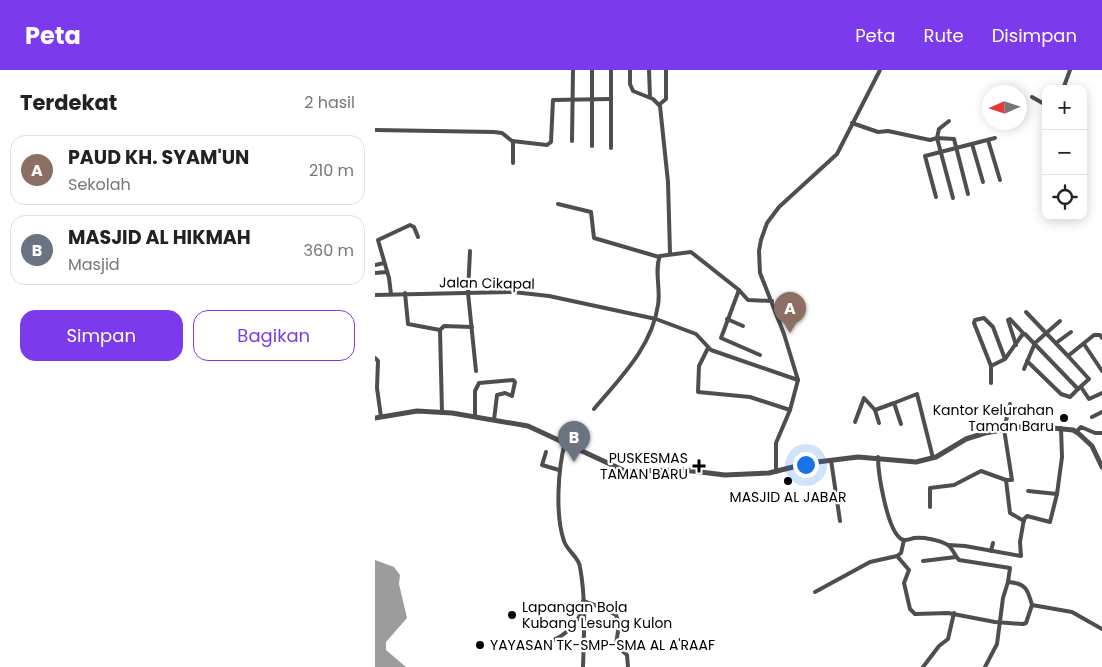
<!DOCTYPE html>
<html lang="id">
<meta charset="utf-8">
<style>
:root{--surface:#fff;--page:#f2f2f2;--text:#222;--muted:#767676;--line:#e0e0e0;--accent:#7c3aed}
body{margin:0;font-family:Poppins,sans-serif;background:var(--page);color:var(--text)}
.controls{position:absolute;right:15px;top:15px;display:grid;overflow:hidden;border-radius:10px;box-shadow:0 2px 12px #0003}
.controls button{width:45px;height:45px;display:grid;place-items:center;padding:0;border:0;border-bottom:1px solid var(--line);background:var(--surface);color:var(--text);font:25px sans-serif}
.compass{position:absolute;left:607px;top:15px;width:45px;height:45px;border-radius:50%;background:var(--surface);box-shadow:0 2px 12px #0003;rotate:267deg}
.you{position:absolute;left:430px;top:394px;width:18px;height:18px;margin:-12px;border:4px solid #fff;border-radius:50%;background:#1a73e8;box-shadow:0 0 0 8px #1a73e833}
.badge{display:grid;place-items:center;width:32px;height:32px;border-radius:50%;background:var(--accent);color:#fff;font-size:16px;font-weight:700}
.pin{position:absolute;translate:-50% -41px;filter:drop-shadow(0 1px 2px #0008)}
.pin::after{content:'';position:absolute;top:26px;width:18px;height:15px;background:inherit;clip-path:polygon(0 0,100% 0,50% 100%)}
.list{margin:0;padding:0;list-style:none}
h2{display:flex;justify-content:space-between;align-items:center;height:65px;margin:0;padding:0 20px;font-size:21px}
h2 small{font-size:16px;font-weight:400;color:var(--muted)}
.list li{display:grid;grid-template-columns:32px 1fr auto;gap:15px;align-items:center;box-sizing:border-box;height:70px;margin:0 10px 10px;padding:0 10px;border:1px solid var(--line);border-radius:15px}
.list b{display:block;font-size:19px;white-space:nowrap}
.list p{margin:0;font-size:16px;white-space:nowrap;color:var(--muted)}
.list em{font-size:16px;font-style:normal;color:var(--muted)}
.actions{display:flex;gap:10px;padding:15px 20px}
.actions a{flex:1;padding:11px 0;border:1px solid var(--accent);border-radius:15px;text-align:center;font-size:18px;color:var(--accent)}
.actions .main{background:var(--accent);color:#fff}
.icon{flex:none;width:28px;height:28px;fill:none;stroke:currentColor;stroke-width:2;stroke-linecap:round;stroke-linejoin:round}
.map{position:relative;flex:none;width:727px;height:597px;overflow:hidden}
header{display:flex;align-items:center;gap:30px;box-sizing:border-box;height:70px;padding:0 25px;background:var(--accent);color:#fff}
header strong{font-size:24px}
nav{display:flex;gap:28px;margin-inline-start:auto;font-size:18px}
main{display:flex}
aside{flex:1;background:var(--surface)}
.map>svg:first-child{display:block}
.water{fill:#9c9c9c}
.lines{fill:none;stroke-linecap:round;stroke-linejoin:round}
.minor{stroke:#4e4e4e;stroke-width:4}
.tertiary{stroke:#4e4e4e;stroke-width:5}
.poi-dot{fill:#000;stroke:#fff;stroke-width:2}
.labels{text-anchor:middle;dominant-baseline:central;stroke-width:4.5;stroke-linejoin:round;paint-order:stroke}
.street-label{font-size:14px;fill:#000;stroke:#fff}
.poi-label{font-size:14px;fill:#000;stroke:#fff;text-anchor:end}
</style>
<header>
<strong>Peta</strong>
<nav><a>Peta</a><a>Rute</a><a>Disimpan</a></nav>
</header>
<main>
<aside>
<h2>Terdekat<small>2 hasil</small></h2>
<ul class="list">
<li><span class="badge" style="background:#8d6e63">A</span><div><b>PAUD KH. SYAM'UN</b><p>Sekolah</p></div><em>210 m</em></li>
<li><span class="badge" style="background:#6b7280">B</span><div><b>MASJID AL HIKMAH</b><p>Masjid</p></div><em>360 m</em></li>
</ul>
<div class="actions"><a class="main">Simpan</a><a>Bagikan</a></div>
</aside>
<div class="map">
<svg width="727" height="597" viewBox="0 0 727 597">
<rect width="100%" height="100%" fill="#fff"/>
<!-- water -->
<polygon class="water" points="0,490 19,497 25,505 24,514 32,548 11,572 11,580 31,597 0,597"/>
<g class="lines">
<!-- minor -->
<g class="minor">
<polyline points="255,0 255,14 258,21 278,29 285,36 293,112 295,183"/>
<polyline points="274,0 275,27"/>
<polyline points="688,19 695,0"/>
<polyline points="657,27 671,35"/>
<polyline points="285,34 291,29 291,0"/>
<polyline points="477,53 503,62 513,61 555,70 562,68 564,59 574,51"/>
<polyline points="0,60 119,62 127,63 137,71 172,75 176,72 178,30 236,29"/>
<polyline points="613,70 625,110"/>
<polyline points="197,71 198,0"/>
<polyline points="597,74 608,112"/>
<polyline points="217,76 217,0"/>
<polyline points="236,78 236,0"/>
<polyline points="138,93 138,71"/>
<polyline points="561,127 550,86 620,68"/>
<polyline points="578,128 562,68 579,69 593,124"/>
<polyline points="183,134 216,142 219,168 284,187"/>
<polyline points="95,181 93,223 101,301"/>
<polyline points="0,195 9,193"/>
<polyline points="0,203 12,202"/>
<polyline points="364,220 346,268 385,285"/>
<polyline points="30,223 33,254 65,260 67,342"/>
<polyline points="16,224 14,208 3,170 35,155 39,157 43,167"/>
<polyline points="0,225 138,222 174,226 281,249 321,264 336,280 423,310"/>
<polyline points="651,242 693,286"/>
<polyline points="352,249 368,256"/>
<polyline points="65,260 69,256 97,257"/>
<polyline points="681,273 696,262"/>
<polyline points="709,274 727,301"/>
<polyline points="641,275 633,250 635,249 649,264"/>
<polyline points="333,278 324,296 323,322 375,327 415,340"/>
<polyline points="0,288 3,291 2,318 6,347"/>
<polyline points="630,289 618,257 609,248 600,250 599,253 616,296 630,289 647,265 650,264 703,319 714,309 693,286 719,265 725,265 727,268"/>
<polyline points="652,291 686,324 695,327 703,319"/>
<polyline points="616,296 616,313"/>
<polyline points="649,299 660,273 685,251"/>
<polyline points="706,317 714,329 727,323"/>
<path d="M219 339C245 308 277 277 283 235 286 220 279 200 285 186L316 182 364 220 373 230 397 231"/>
<polyline points="500,340 504,353"/>
<polyline points="100,347 100,321 104,313 138,310 140,312 137,326 130,323 122,325 119,350"/>
<polyline points="717,347 727,342"/>
<polyline points="480,352 489,328 500,340 519,333"/>
<polyline points="526,354 519,333 542,324 558,388"/>
<polyline points="701,362 706,357 720,363 727,363"/>
<path d="M190 372C183 399 180 445 189 471 192 481 204 487 205 497 211 529 209 564 208 597"/>
<polyline points="171,382 167,395 184,400"/>
<path d="M503 387C503 404 512 458 525 468 528 472 535 469 539 468 549 467 564 470 573 475 578 479 580 486 584 490L635 498 633 512C651 513 653 520 657 535"/>
<polyline points="456,390 465,451"/>
<polyline points="401,402 401,373 415,340 423,310 409,264 385,203 384,181 386,170 392,153 404,137 462,84 505,0"/>
<polyline points="631,410 635,443 649,451"/>
<polyline points="653,421 682,424 687,387 686,358"/>
<polyline points="555,437 555,418 579,415 606,401 631,410 637,410 629,359 635,334"/>
<polyline points="573,475 590,476 646,486 645,472 649,449 652,446 675,452 682,424"/>
<polyline points="616,481 618,473"/>
<polyline points="522,486 534,500 529,513 535,539 540,544 573,543 620,552 648,554 651,553 657,535 697,542 727,559"/>
<polyline points="548,491 581,487"/>
<polyline points="440,522 495,492 522,486 526,483 529,470"/>
<polyline points="208,531 228,538 241,545 244,554 241,575 252,585 253,597"/>
<path d="M153 577C177 574 197 564 207 541"/>
<polyline points="548,597 564,576 573,569 579,543"/>
<polyline points="610,597 622,574 628,528 633,512"/>
</g>
<!-- tertiary -->
<polyline class="tertiary" points="0,348 42,341 77,343 153,356 250,401 309,400 350,405 394,403 434,393 483,387 541,392 561,387 591,369 610,363 644,357 677,358 698,360 703,363 717,376 727,397"/>
</g>
<!-- markers -->
<g class="poi-dot">
<circle cx="689" cy="348" r="5"/>
<path d="M321.5 388.5h5v5h5v5h-5v5h-5v-5h-5v-5h5z"/>
<circle cx="413" cy="411" r="5"/>
<circle cx="137" cy="545" r="5"/>
<circle cx="105" cy="575" r="5"/>
</g>
<g class="labels">
<!-- street labels -->
<g class="street-label">
<text transform="translate(112 213) rotate(1)">Jalan Cikapal</text>
</g>
<!-- poi labels -->
<g class="poi-label">
<text x="679" y="340">Kantor Kelurahan<tspan x="679" dy="16">Taman Baru</tspan></text>
<text x="313" y="388">PUSKESMAS<tspan x="313" dy="16">TAMAN BARU</tspan></text>
<text x="413" y="427" text-anchor="middle">MASJID AL JABAR</text>
<text x="147" y="537" text-anchor="start">Lapangan Bola<tspan x="147" dy="16">Kubang Lesung Kulon</tspan></text>
<text x="115" y="575" text-anchor="start">YAYASAN TK-SMP-SMA AL A'RAAF</text>
</g>
</g>
</svg>
<div class="controls">
<button>+</button>
<button>−</button>
<button><svg class="icon" aria-label="locate" viewBox="0 0 24 24"><circle cx="12" cy="12" r="6"/><path d="M12 2v4M12 18v4M2 12h4M18 12h4"/></svg></button>
</div>
<svg class="compass" viewBox="-18 -18 36 36"><path d="M0-13l5 13h-10z" fill="#e53935"/><path d="M0 13l5-13h-10z" fill="#767676"/></svg>
<div class="you"></div>
<div class="pin badge" style="left:415px;top:263px;background:#8d6e63">A</div>
<div class="pin badge" style="left:199px;top:392px;background:#6b7280">B</div>
</div>
</main>
